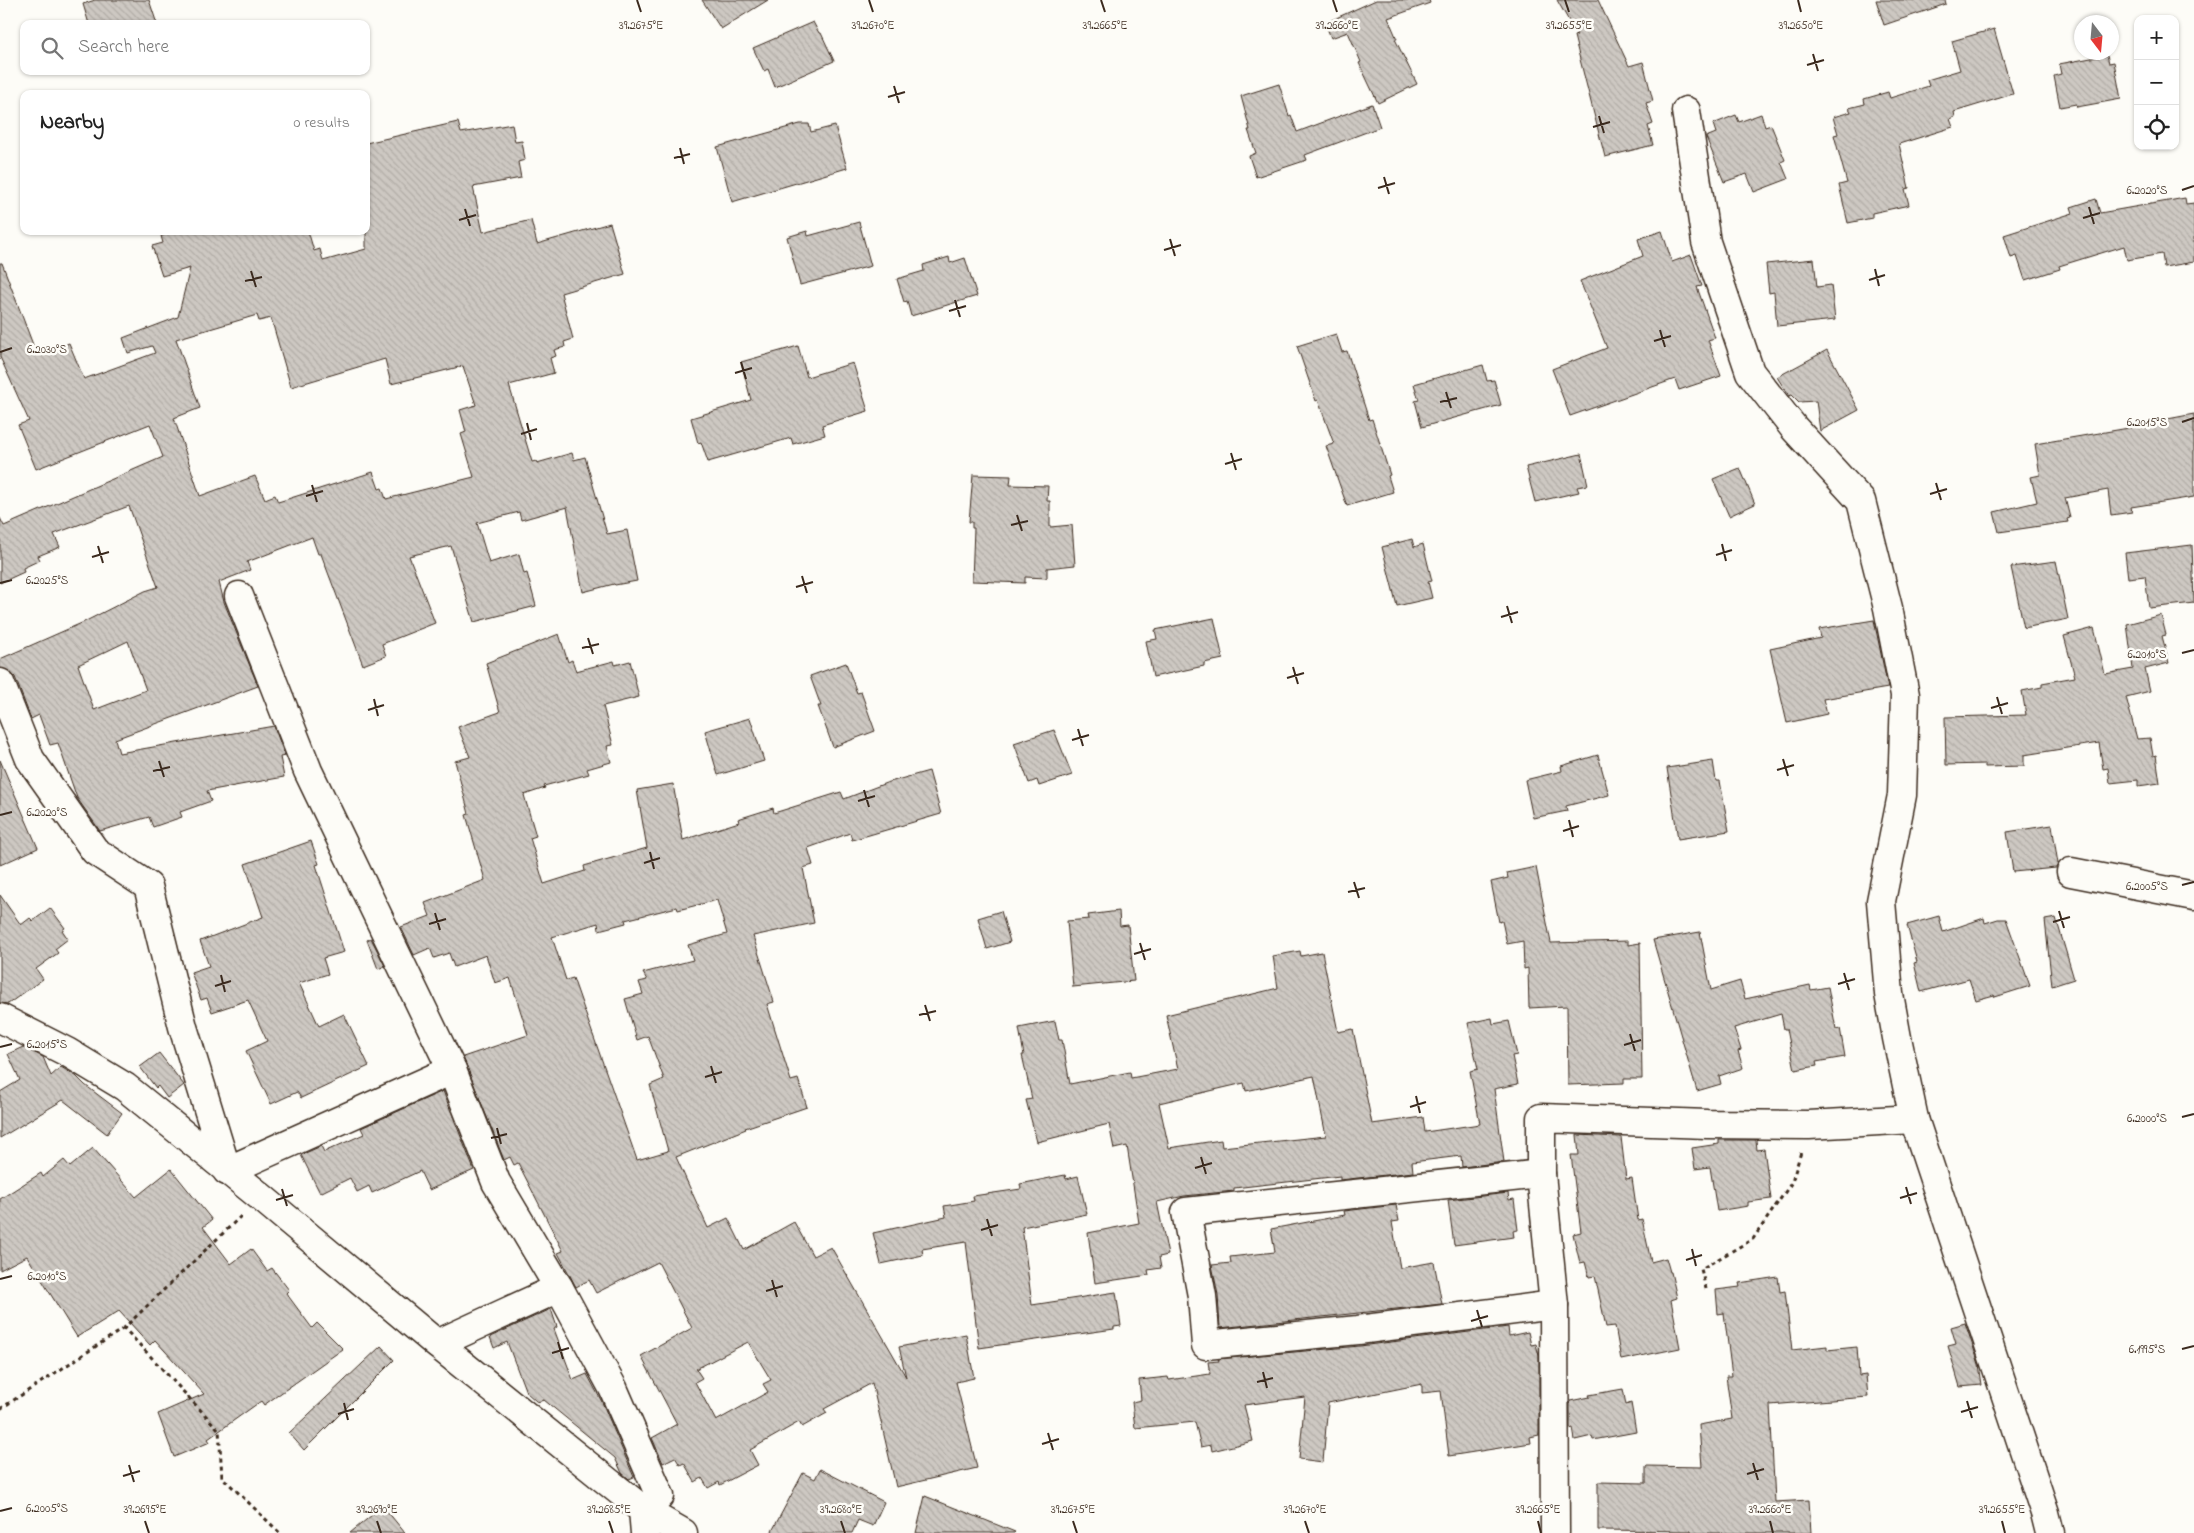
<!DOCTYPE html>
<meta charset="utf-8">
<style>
:root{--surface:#fff;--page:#f6f6f6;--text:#222;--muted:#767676;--line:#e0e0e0}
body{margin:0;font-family:"Indie Flower",sans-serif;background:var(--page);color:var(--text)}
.controls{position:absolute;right:15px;top:15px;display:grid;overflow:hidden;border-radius:10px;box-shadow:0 1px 4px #0004}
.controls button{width:45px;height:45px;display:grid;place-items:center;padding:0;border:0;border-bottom:1px solid var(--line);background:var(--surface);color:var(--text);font:25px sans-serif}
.compass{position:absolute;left:2074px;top:15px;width:45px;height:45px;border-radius:50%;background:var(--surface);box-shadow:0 1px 4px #0004;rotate:164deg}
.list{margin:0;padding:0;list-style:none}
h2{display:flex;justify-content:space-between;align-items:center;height:65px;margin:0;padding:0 20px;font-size:21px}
h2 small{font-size:16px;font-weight:400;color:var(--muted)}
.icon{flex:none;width:28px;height:28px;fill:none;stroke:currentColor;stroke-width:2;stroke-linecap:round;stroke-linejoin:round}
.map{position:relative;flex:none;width:2194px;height:1533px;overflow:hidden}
.search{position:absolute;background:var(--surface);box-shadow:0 1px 4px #0004;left:20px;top:20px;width:350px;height:55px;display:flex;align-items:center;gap:12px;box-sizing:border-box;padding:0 18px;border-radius:10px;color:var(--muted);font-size:19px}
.panel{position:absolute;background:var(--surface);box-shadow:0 1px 4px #0004;left:20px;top:90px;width:350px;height:145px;border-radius:10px}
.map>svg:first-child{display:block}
.building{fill:url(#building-back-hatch);stroke:#3b2a1e;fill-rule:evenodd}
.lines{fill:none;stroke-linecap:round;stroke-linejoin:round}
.minor-casing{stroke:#3b2a1e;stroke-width:31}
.path{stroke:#3b2a1e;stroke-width:3;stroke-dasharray:4 4;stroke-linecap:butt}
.minor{stroke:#fdfcf7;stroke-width:28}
.ticks{fill:none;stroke:#3b2a1e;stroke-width:2}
.ticks-label{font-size:12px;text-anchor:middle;fill:#3b2a1e;stroke:#fdfcf7;stroke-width:5;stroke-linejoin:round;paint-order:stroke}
</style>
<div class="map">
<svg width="2194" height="1533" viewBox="0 0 2194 1533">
<defs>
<pattern id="building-back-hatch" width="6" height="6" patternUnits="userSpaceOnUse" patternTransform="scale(1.25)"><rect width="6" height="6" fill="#cdc8c2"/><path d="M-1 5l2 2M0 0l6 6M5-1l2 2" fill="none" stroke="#b1aca6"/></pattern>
</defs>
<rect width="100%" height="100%" fill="#fdfcf7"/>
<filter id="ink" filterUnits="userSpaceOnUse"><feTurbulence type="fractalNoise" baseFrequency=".02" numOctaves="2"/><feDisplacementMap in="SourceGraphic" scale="10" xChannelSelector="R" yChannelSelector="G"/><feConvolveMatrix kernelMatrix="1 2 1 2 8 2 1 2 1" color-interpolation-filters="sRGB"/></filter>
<g filter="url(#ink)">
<!-- building -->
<g class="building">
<polygon points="95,0 149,0 157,24 89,24 83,4"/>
<polygon points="702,0 768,0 721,29"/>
<polygon points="1376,0 1429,0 1430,3 1388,18 1397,39 1395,39 1417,84 1378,103 1359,63 1361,62 1348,32 1331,38 1325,23"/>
<polygon points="1557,0 1598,0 1629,66 1643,62 1653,101 1646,103 1653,124 1648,126 1653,145 1605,157 1574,36 1577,35"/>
<polygon points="1876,0 1945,0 1946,4 1884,25"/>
<polygon points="813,22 819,33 821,33 834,61 775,87 768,69 764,71 753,48"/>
<polygon points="1994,29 2013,94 1954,112 1955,117 1950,119 1953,127 1899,144 1909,188 1905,189 1909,205 1872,213 1872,218 1848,223 1839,185 1847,183 1834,135 1838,134 1833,117 1851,112 1849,108 1865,104 1864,99 1888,92 1890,98 1929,86 1927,80 1960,70 1952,41"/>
<polygon points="2107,55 2109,63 2114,62 2121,99 2077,107 2076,104 2060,107 2054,76 2061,74 2059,64"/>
<polygon points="1279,84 1289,116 1291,115 1297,132 1372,104 1380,127 1305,155 1307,160 1256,177 1249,156 1256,153 1248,130 1250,130 1241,96"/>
<polygon points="1761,114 1765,127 1771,125 1785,160 1781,162 1788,179 1754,192 1747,174 1724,182 1706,137 1716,133 1713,124 1736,115 1739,122"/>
<path d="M458 122 461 133 512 124 515 142 522 141 525 160 518 162 521 178 473 187 483 232 531 220 537 244 610 223 625 274 561 293 573 339 564 342 565 347 554 350 556 356 550 358 554 373 509 385 532 462 536 461 537 463 572 453 574 460 585 457 607 534 627 530 637 581 615 585 614 584 583 592 567 507 521 520 519 512 477 523 489 563 519 554 524 574 527 573 536 606 474 622 451 546 409 556 435 623 382 644 386 656 363 665 321 554H318L312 537 247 562 250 570 219 582 224 602 258 686 115 739 119 753 274 726 285 756 280 757 284 777 207 791 211 801 180 812 182 817 153 827 149 817 100 831 77 798 58 743 50 745 39 715 31 719 15 677 9 671 0 668V659L84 622 145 591 158 587 129 506 54 534 60 547 38 556 40 560 23 568 24 572 0 583V518L4 526 163 457 150 424 36 469 18 425 29 421 0 357V263H2L35 350 45 346 48 352 69 343 84 379 155 353 152 346 128 353 123 338 178 317 190 268 162 276 152 246 163 243 161 236 175 231H308L314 251 320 249 323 261 366 249V143ZM257 315 259 321 271 318 291 387 385 359 391 384 463 366 476 405 460 410 466 432 461 434 474 477 386 499 382 488 379 489 373 472 278 502 275 495 265 499 255 476 200 496 174 418 200 408 176 339ZM128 641 146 690 94 710 78 665Z"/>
<polygon points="800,124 809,124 811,132 835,126 847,168 732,202 717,147"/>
<polygon points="2185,198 2186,204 2194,203 2194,262 2164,267 2162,254 2127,260 2124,246 2059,266 2060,269 2025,280 2017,256 2011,258 2004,235 2073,213 2071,207 2096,199 2100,213"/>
<polygon points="859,222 871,266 800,285 787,237 807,231 808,236"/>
<polygon points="1662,231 1672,262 1691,255 1702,286 1697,287 1715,338 1708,340 1721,376 1679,390 1675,379 1570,416 1552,369 1607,348 1580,281 1643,256 1638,239"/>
<polygon points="949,257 950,263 965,258 977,296 911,316 907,301 904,302 897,279 924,271 923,265"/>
<polygon points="1814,259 1817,287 1831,285 1835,320 1777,326 1774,292 1769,293 1766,264"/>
<polygon points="1336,334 1342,352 1347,351 1369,420 1372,419 1390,475 1388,476 1393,492 1347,506 1326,446 1334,444 1318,400 1316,401 1297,346"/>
<polygon points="798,346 807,377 853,363 868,411 822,425 825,435 793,444 791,438 708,462 701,442 698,443 691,418 751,400 741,362"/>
<polygon points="1827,350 1859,410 1820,431 1816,401 1799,402 1792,395 1789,396 1777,377"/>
<polygon points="1483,365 1487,381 1494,380 1501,405 1422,427 1415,401 1419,400 1414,384"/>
<polygon points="2194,414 2194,497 2131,507 2132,512 2111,515 2108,490 2065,498 2070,518 2067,519 2068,522 1999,532 1994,512 2037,502 2031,477 2040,475 2035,444 2158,423 2157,421"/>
<polygon points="1581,454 1588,485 1577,487 1579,492 1535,502 1526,467"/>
<polygon points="1740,468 1755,504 1729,516 1713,479"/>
<polygon points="973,475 1011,476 1010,485 1048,486 1047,501 1050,501 1050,527 1072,525 1075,565 1047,568 1047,578 1025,577 1025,583 972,581 974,528 972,528 972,522 969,522"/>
<polygon points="1412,539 1414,547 1423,544 1432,581 1428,582 1432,598 1397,606 1382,547"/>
<polygon points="2192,545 2194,603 2149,608 2145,576 2128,578 2125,553"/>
<polygon points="2056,561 2068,619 2024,628 2011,567"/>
<polygon points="2161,615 2166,635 2162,636 2169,663 2145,669 2150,691 2126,697 2137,739 2150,738 2153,756 2156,755 2160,783 2138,786 2138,780 2110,783 2108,768 2103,769 2099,743 2024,755 2024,766 1985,767 1985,764 1946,765 1945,717 2026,715 2022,691 2042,687 2042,683 2075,677 2064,636 2094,628 2105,674 2133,669 2127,624"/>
<polygon points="1214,618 1223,659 1204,663 1204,666 1153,677 1146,641 1157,639 1155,630"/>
<polygon points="1874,620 1888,688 1823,699 1827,714 1787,723 1770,649 1821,638 1819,629"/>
<path d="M559 634 568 662 572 660 576 671 614 661 615 665 630 661 639 697 603 706 613 745 607 746 611 762 587 769 589 774 544 786 545 788 524 795 536 836 530 838 544 884 585 871 584 866 647 848 637 790 673 784 683 840 739 822 738 819 773 808 774 813 841 792 844 799 886 783 929 771 941 814 852 840 850 833 808 848 813 865 803 868 814 923 753 936 774 1002 767 1004 791 1081 798 1079 807 1107 745 1128 746 1129 676 1157 708 1228 728 1218 744 1250 794 1222 813 1256 831 1247 906 1377 899 1347 966 1334 974 1378 956 1382 977 1468 896 1487 872 1383 824 1409 827 1413 802 1427 799 1422 750 1450 758 1465 720 1485 719 1482 708 1488 702 1478 695 1482 684 1463 680 1465 675 1457 663 1463 652 1438 677 1424 641 1356 692 1328 658 1262 596 1293 589 1280 576 1287 558 1253 563 1251 518 1163 514 1165 510 1157 504 1160 463 1057 528 1035 510 978 495 983 486 955 454 967 449 953 434 958 430 948 414 955 401 927 430 916 425 903 485 880 466 815 469 814 455 761 470 757 458 727 500 712 486 663ZM717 900 727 934 688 945 693 960 643 973 647 980 639 982 643 994 625 999 637 1040 648 1036 664 1079 650 1085 668 1151 637 1160 573 978 566 980 552 937 598 923 599 930 626 923 625 920 677 907 678 910ZM748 1342 771 1380 763 1384 768 1392 716 1421 695 1382 702 1378 696 1369Z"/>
<polygon points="846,663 857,693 861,692 875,731 833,747 818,706 821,706 810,676"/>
<polygon points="750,718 764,761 718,775 705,731"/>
<polygon points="1054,730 1072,775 1039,786 1037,780 1029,783 1014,743"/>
<polygon points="1598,755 1609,795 1566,806 1567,811 1533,818 1525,780 1562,771 1561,766"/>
<polygon points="0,760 38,848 0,865"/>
<polygon points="1713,761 1716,781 1720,781 1729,831 1678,839 1667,768"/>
<polygon points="2052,825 2058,864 2056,868 2013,872 2007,832"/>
<polygon points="311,841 319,864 316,865 344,952 323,958 328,974 299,983 319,1026 344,1014 369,1066 301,1098 297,1092 271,1104 246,1051 267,1041 248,1000 212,1012 207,998 201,1000 191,972 209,966 200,941 263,917 245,864"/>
<polygon points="1536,867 1551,943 1628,941 1628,945 1640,943 1642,1079 1624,1079 1624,1083 1568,1085 1567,1006 1529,1008 1528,968 1524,969 1523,941 1507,944 1502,921 1499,922 1491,882 1508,878 1507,873"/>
<polygon points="0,895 21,925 30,918 33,921 50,908 65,928 62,930 68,939 55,949 58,953 36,969 43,979 8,1004 0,1003"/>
<polygon points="1001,911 1010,942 987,949 978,918"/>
<polygon points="1119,911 1120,926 1128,925 1134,981 1073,987 1067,921 1089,919 1088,915"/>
<polygon points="1939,916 1943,932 1984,918 1985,923 1998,919 2006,919 2030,986 1995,997 1994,995 1976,1000 1969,979 1921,992 1914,963 1917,962 1907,925"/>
<polygon points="2056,918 2074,979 2052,986 2045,920"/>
<polygon points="1700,932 1711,990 1740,981 1745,999 1810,985 1811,990 1828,987 1836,1029 1840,1028 1845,1057 1816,1062 1817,1066 1795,1070 1787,1029 1784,1029 1781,1014 1734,1028 1741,1050 1738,1051 1743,1068 1719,1076 1721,1084 1697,1091 1653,940"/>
<polygon points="371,938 385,966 378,969 367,940"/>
<path d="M1300 951 1301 956 1322 952 1338 1032 1353 1029 1372 1124 1423 1117 1425 1132 1480 1124 1470 1071 1478 1069 1468 1023 1492 1018 1493 1024 1509 1021 1517 1055 1512 1056 1518 1084 1494 1089 1504 1162 1462 1167 1461 1156 1412 1162 1413 1172 1340 1180V1176L1234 1188V1191L1184 1196 1157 1202 1168 1255 1159 1257 1161 1268 1148 1270 1149 1275 1095 1283 1088 1233 1139 1223 1127 1146 1114 1149 1109 1124 1037 1142 1026 1100 1032 1099 1022 1055H1024L1019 1028 1055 1021 1059 1040H1062L1070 1084 1130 1072 1131 1078 1178 1069 1166 1015 1278 988 1273 956ZM1314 1076 1326 1136 1222 1147 1221 1140 1169 1148 1159 1103 1244 1083 1246 1091Z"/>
<polygon points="23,1047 43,1057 51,1076 61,1067 76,1076 85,1085 122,1113 107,1134 63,1100 0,1138 0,1092 20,1080 8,1054"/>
<polygon points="159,1053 184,1085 167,1098 158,1086 156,1088 140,1067"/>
<polygon points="443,1091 474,1170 429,1190 420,1171 372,1193 369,1186 357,1192 350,1178 320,1193 301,1155 321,1146 324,1152 364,1134 361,1128"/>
<polygon points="1577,1135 1621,1137 1626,1179 1632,1178 1638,1220 1642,1219 1651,1262 1666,1258 1670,1272 1671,1272 1677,1298 1671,1300 1680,1348 1621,1360 1615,1326 1606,1327 1595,1276 1589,1277 1585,1262 1580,1263 1573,1234 1581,1232 1571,1155 1579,1155"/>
<polygon points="1719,1140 1756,1140 1757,1150 1764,1149 1771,1199 1748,1202 1748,1206 1717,1211 1710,1167 1695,1169 1692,1148 1719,1144"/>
<polygon points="93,1148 136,1197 171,1169 212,1220 203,1227 231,1264 251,1249 267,1271 272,1268 289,1290 286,1293 312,1328 317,1323 343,1349 264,1405 261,1401 208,1439 210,1442 174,1457 158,1414 204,1394 155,1340 150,1345 119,1311 77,1337 27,1256 0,1270 0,1199 41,1173 43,1177 64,1160 70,1167"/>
<polygon points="1065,1175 1066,1179 1078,1176 1087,1214 1022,1227 1032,1305 1116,1292 1121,1326 1114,1327 1114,1329 979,1348 966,1242 922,1249 923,1255 881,1264 873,1233 946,1217 944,1206 974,1201 973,1196 1021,1189 1020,1184"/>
<polygon points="1508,1193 1509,1200 1514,1199 1518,1230 1513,1231 1514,1237 1454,1245 1448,1200"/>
<polygon points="1396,1205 1399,1221 1392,1222 1400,1268 1434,1262 1442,1304 1220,1328 1218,1295 1212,1265 1231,1263 1230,1257 1275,1252 1271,1229 1345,1215 1344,1211"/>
<polygon points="1778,1277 1780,1292 1785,1291 1792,1350 1827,1346 1827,1350 1857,1347 1859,1376 1866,1375 1868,1397 1770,1405 1775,1502 1809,1500 1811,1533 1691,1533 1691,1531 1598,1530 1598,1482 1646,1483 1646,1466 1702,1467 1699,1425 1732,1419 1726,1376 1732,1376 1724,1313 1718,1314 1716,1290 1740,1287 1739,1283"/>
<polygon points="551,1309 557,1327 554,1329 573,1380 587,1374 602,1402 634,1477 629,1479 622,1473 615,1458 544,1400 537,1402 526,1392 507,1342 494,1348 490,1337"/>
<polygon points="1965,1323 1979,1364 1982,1385 1960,1387 1948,1346 1956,1344 1951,1327"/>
<polygon points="1508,1327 1509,1336 1528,1332 1531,1345 1536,1344 1539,1356 1539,1435 1530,1437 1531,1443 1449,1456 1441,1391 1422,1393 1422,1384 1328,1403 1323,1462 1299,1459 1305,1397 1244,1405 1253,1441 1212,1451 1211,1445 1201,1447 1195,1422 1135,1428 1132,1402 1141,1400 1139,1380 1168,1377 1169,1380 1210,1374 1208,1362 1219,1361 1218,1359 1360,1346"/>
<polygon points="381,1346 394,1360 304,1450 289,1433"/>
<polygon points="1623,1389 1626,1405 1631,1403 1636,1432 1593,1440 1592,1436 1575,1440 1573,1428 1570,1429 1570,1401 1590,1397 1589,1395"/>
<polygon points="820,1469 884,1502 873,1526 858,1520 852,1533 771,1533 803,1473 815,1479"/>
<polygon points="925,1496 1015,1532 1014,1533 916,1533"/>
<polygon points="383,1506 405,1533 350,1533"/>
</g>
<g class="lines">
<defs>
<g id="minor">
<polyline points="1686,111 1706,242 1750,372 1794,428 1861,501 1888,608 1905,695 1902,795 1881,901 1889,994 1897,1038 1914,1119 2045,1513 2050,1533"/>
<polyline points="239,596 308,771 452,1070 496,1182 559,1288 613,1388 660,1496 643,1510 645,1533"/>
<polyline points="0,683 30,759 95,851 148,886 183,1027 227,1171 452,1070"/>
<polyline points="2071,872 2194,896"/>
<polyline points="0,1018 67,1052 125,1087 261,1197 437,1344 643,1510 683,1533"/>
<polyline points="1541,1174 1186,1212 1202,1296 1206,1345 1358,1330 1554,1305"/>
<polyline points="437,1344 559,1288"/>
<polyline points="1555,1533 1554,1305 1541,1174 1541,1118 1707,1124 1809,1125 1914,1119"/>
</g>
</defs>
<!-- minor casing -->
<use href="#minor" class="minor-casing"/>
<!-- path -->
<g class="path">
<polyline points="241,1216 124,1328 219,1430 222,1477 280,1533"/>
<polyline points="1706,1289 1701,1269 1753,1239 1792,1182 1801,1152"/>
<polyline points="0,1409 124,1328"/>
</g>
<!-- minor -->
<use href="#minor" class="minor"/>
</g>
</g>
<!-- ticks -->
<path class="ticks" d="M637 0 641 12M869 0 873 12M1101 0 1105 12M1333 0 1337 12M1565 0 1569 12M1798 0 1801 12M1813 54 1818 71M1807 65 1824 60M894 86 899 103M888 97 905 92M1599 116 1604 133M1593 127 1610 122M680 148 684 164M674 158 690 154M1384 177 1389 194M1378 188 1395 183M2182 190 2194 186M2089 207 2094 224M465 209 470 226M2083 218 2100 213M459 220 476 215M1170 239 1175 256M1164 250 1181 245M1875 269 1879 286M251 271 256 287M1869 280 1885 275M245 281 262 277M955 300 960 317M949 311 966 306M1660 330 1665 347M1654 341 1671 336M0 352 12 348M741 362 746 379M735 373 752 368M1446 392 1451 408M1440 402 1457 398M2182 422 2194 418M527 423 531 440M521 434 537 429M1231 453 1236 470M1225 464 1242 459M1936 483 1941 500M312 485 317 502M1930 494 1947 489M306 496 323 491M1017 515 1022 531M1011 525 1028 521M1722 544 1726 561M98 546 103 563M1716 555 1732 550M92 557 109 552M802 576 807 593M0 583 12 580M796 587 813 582M1507 606 1512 623M1501 617 1518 612M588 638 593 654M582 648 599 644M2182 653 2194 650M1293 667 1298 684M1287 678 1304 673M1997 697 2002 714M374 699 378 716M1991 708 2008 703M368 710 384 705M1078 729 1083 746M1072 740 1089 735M1783 759 1788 776M159 761 164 777M1777 770 1794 765M153 771 170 767M864 790 869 807M858 801 875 796M0 815 12 812M1569 820 1573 837M1563 831 1579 826M650 852 654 869M644 863 660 858M1354 882 1359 898M2182 885 2194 882M1348 892 1365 888M2059 911 2064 928M435 913 440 930M2053 922 2070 917M429 924 446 919M1140 943 1145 960M1134 954 1151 949M1844 973 1849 990M221 975 225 992M1838 984 1855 979M215 986 231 981M925 1005 930 1021M919 1015 936 1011M1630 1034 1635 1051M1624 1045 1641 1040M0 1047 12 1044M711 1066 716 1083M705 1077 722 1072M1416 1096 1420 1113M1410 1107 1426 1102M2182 1117 2194 1114M497 1128 501 1144M491 1138 507 1134M1201 1157 1206 1174M1195 1168 1212 1163M1906 1187 1911 1204M282 1189 287 1206M1900 1198 1917 1193M276 1200 293 1195M987 1219 992 1236M981 1230 998 1225M1692 1249 1696 1266M1686 1260 1702 1255M0 1279 12 1276M772 1280 777 1297M766 1291 783 1286M1477 1310 1482 1327M1471 1321 1488 1316M558 1342 563 1359M2182 1349 2194 1346M552 1353 569 1348M1263 1372 1267 1388M1257 1382 1273 1378M1967 1401 1972 1418M344 1403 348 1420M1961 1412 1978 1407M338 1414 354 1409M1048 1433 1053 1450M1042 1444 1059 1439M1753 1463 1758 1480M129 1465 134 1482M1747 1474 1764 1469M123 1476 140 1471M0 1511 12 1508M145 1521 149 1533M377 1521 381 1533M609 1521 613 1533M841 1521 845 1533M1073 1521 1077 1533M1305 1521 1309 1533M1538 1521 1541 1533M1770 1521 1773 1533M2002 1521 2005 1533"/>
<g class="ticks-label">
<text x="641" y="29">39.2675°E</text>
<text x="873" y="29">39.2670°E</text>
<text x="1105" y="29">39.2665°E</text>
<text x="1337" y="29">39.2660°E</text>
<text x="1569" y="29">39.2655°E</text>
<text x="1801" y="29">39.2650°E</text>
<text x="2147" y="194">6.2020°S</text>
<text x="47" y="353">6.2030°S</text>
<text x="2147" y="426">6.2015°S</text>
<text x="47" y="584">6.2025°S</text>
<text x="2147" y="658">6.2010°S</text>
<text x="47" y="816">6.2020°S</text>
<text x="2147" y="890">6.2005°S</text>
<text x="47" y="1048">6.2015°S</text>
<text x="2147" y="1122">6.2000°S</text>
<text x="47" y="1280">6.2010°S</text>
<text x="2147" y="1353">6.1995°S</text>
<text x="47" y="1512">6.2005°S</text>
<text x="145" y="1513">39.2695°E</text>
<text x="377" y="1513">39.2690°E</text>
<text x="609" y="1513">39.2685°E</text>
<text x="841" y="1513">39.2680°E</text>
<text x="1073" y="1513">39.2675°E</text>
<text x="1305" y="1513">39.2670°E</text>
<text x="1538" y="1513">39.2665°E</text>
<text x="1770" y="1513">39.2660°E</text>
<text x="2002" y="1513">39.2655°E</text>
</g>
</svg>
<div class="controls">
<button>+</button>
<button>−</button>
<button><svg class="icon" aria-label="locate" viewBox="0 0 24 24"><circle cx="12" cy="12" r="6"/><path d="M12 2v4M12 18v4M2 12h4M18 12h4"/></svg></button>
</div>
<svg class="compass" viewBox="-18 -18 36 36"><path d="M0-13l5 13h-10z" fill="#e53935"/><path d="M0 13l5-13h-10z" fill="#767676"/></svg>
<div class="search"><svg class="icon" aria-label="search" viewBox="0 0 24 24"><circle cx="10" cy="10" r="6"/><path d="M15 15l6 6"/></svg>Search here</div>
<section class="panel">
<h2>Nearby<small>0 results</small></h2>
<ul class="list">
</ul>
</section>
</div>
